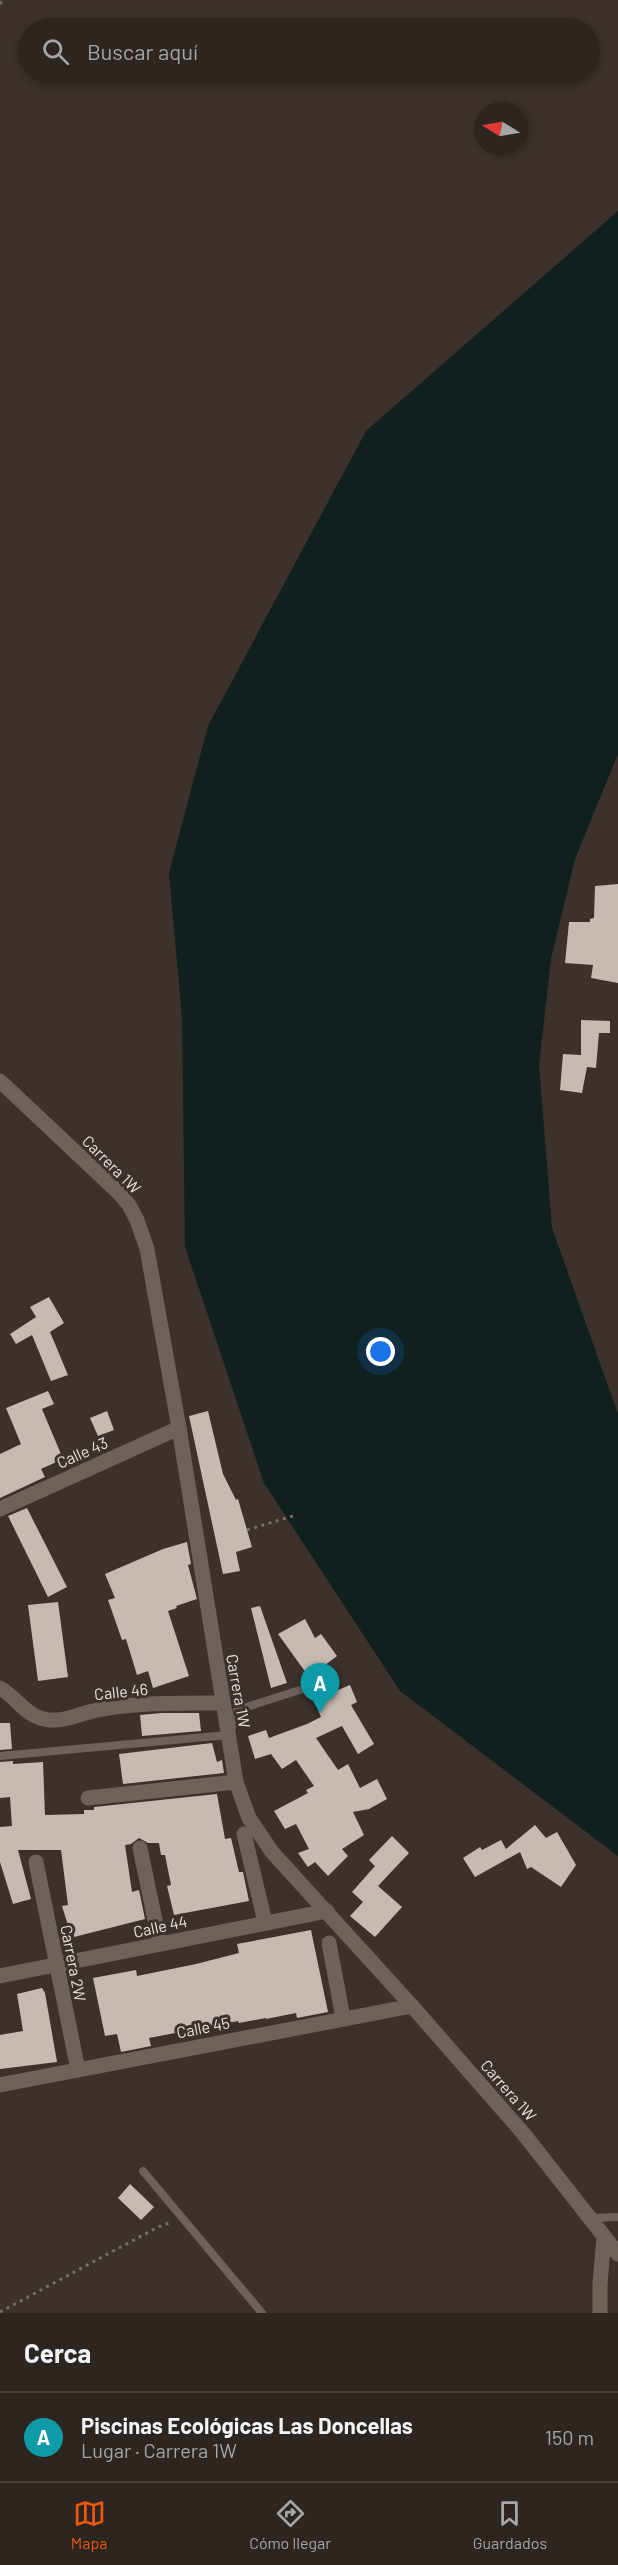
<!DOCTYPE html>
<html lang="es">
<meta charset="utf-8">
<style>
:root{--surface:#2d2520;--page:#352d29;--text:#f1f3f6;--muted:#a7a5a5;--line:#48423e;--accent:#ea580c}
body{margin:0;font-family:Barlow,sans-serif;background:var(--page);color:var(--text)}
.compass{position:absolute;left:474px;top:102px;width:54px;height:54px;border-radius:50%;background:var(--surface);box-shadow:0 3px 9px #0003;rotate:281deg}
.you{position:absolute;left:381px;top:1352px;width:21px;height:21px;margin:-15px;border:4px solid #fff;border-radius:50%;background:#1a73e8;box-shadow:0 0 0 9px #1a73e833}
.badge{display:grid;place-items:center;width:39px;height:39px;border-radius:50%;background:var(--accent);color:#fff;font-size:20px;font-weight:700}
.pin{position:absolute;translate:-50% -50px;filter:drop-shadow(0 2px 3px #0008)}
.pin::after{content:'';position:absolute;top:32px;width:21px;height:18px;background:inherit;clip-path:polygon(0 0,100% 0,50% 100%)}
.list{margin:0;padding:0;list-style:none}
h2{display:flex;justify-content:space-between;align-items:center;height:78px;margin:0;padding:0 24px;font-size:26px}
h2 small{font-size:20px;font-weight:400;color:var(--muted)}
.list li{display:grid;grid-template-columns:39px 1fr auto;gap:18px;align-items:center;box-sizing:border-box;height:90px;padding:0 24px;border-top:2px solid var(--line)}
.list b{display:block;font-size:22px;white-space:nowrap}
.list p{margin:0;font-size:20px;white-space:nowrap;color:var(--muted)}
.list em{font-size:20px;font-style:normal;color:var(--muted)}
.icon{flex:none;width:33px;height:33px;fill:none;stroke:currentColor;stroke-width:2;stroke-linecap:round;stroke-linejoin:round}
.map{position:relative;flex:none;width:618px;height:2313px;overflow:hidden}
.search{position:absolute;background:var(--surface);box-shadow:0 3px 9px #0003;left:18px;right:18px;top:18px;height:66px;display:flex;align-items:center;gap:15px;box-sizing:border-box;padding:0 21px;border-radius:33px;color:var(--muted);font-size:22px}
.sheet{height:168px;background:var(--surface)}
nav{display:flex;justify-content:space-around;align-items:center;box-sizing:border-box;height:84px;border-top:2px solid var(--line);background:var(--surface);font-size:16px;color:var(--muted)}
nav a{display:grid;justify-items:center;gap:3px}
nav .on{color:var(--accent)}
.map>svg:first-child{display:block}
.water{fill:#0f201f}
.building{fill:#c8bab2}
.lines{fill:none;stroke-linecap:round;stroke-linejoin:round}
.path{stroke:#786f69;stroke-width:3;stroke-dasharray:3 4.5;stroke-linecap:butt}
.lane{stroke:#6e625b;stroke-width:8}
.street{stroke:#6e625b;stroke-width:15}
.labels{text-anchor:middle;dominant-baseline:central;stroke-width:6;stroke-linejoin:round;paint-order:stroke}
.street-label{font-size:16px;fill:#e8e1dc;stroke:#3c312b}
</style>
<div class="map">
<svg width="618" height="2313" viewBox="0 0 618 2313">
<rect width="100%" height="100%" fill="#3c312b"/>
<!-- water -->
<polygon class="water" points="618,211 618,754 575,859 551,959 539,1065 552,1228 618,1414 618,1856 400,1691 264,1483 185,1247 182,1018 169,873 208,726 366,431"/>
<!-- building -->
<g class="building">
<polygon points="618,884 618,983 591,978 593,965 565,963 569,922 590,922 590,919 594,918 595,886"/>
<polygon points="581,1020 610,1021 610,1033 599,1033 596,1068 587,1067 582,1093 560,1090 563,1054 581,1055"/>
<polygon points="49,1297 64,1323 50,1332 68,1375 51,1381 32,1335 16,1344 10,1334 36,1317 30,1307"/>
<polygon points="48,1391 54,1404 42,1409 63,1459 41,1469 45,1477 0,1498 0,1454 21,1444 6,1408"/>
<polygon points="107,1411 114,1430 98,1436 90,1418"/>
<polygon points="208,1411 223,1474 236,1500 238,1499 252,1547 236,1552 240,1571 223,1574 189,1416"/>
<polygon points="27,1508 67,1587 48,1597 8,1516"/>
<polygon points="187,1542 191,1564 188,1565 197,1599 176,1606 177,1608 168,1611 189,1676 153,1688 148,1671 137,1675 126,1639 122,1640 108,1600 115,1598 105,1574 163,1549"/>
<polygon points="58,1602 68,1677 38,1681 28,1605"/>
<polygon points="260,1606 287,1683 271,1688 251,1608"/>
<polygon points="305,1619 315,1638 321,1634 337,1656 309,1677 278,1634"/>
<polygon points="350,1685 357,1702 351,1705 374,1744 358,1754 342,1726 316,1738 338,1770 348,1764 360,1788 377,1779 387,1799 369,1809 353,1812 364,1835 342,1849 348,1856 328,1876 315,1862 308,1867 298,1853 309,1849 296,1824 285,1829 274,1811 308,1793 306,1790 314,1786 296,1760 282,1769 271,1754 255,1759 248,1736 266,1730 269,1738 307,1724 321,1717 314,1700"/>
<polygon points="162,1713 199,1713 201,1731 142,1736 140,1715"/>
<polygon points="0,1723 10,1723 12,1749 0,1750"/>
<polygon points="212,1743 217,1762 222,1760 224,1773 123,1784 119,1754"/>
<polygon points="13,1761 13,1764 43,1762 45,1815 84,1814 84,1810 94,1810 94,1807 217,1794 225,1839 231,1838 239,1872 243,1872 249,1901 174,1915 167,1886 171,1885 165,1855 161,1855 159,1843 148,1843 139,1838 131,1844 125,1845 132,1892 139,1890 145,1919 74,1937 74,1934 71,1935 62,1906 68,1905 61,1850 18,1850 31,1899 13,1904 0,1862 0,1827 12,1826 10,1797 0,1798 0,1762"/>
<polygon points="535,1825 546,1838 557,1832 576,1865 561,1887 531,1867 527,1869 520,1852 475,1877 463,1858 480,1847 482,1850 501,1840 506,1849"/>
<polygon points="392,1836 409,1853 378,1886 402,1907 375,1937 350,1916 363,1902 352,1892 375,1866 369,1860"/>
<polygon points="311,1930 328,2012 297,2018 296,2013 266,2019 266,2018 239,2023 238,2021 149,2038 151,2046 121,2052 117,2034 105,2036 93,1978 136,1970 137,1976 196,1964 239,1953 237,1944"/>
<polygon points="42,1988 45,1993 57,2062 0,2069 0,2035 23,2031 17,1994"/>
<polygon points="130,2184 154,2207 141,2220 118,2198"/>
</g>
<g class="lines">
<!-- path -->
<g class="path">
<polyline points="0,4 3,0"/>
<polyline points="247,1530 296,1515"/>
<polyline points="0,2312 158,2227 172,2222"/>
</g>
<!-- lane -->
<g class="lane">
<polyline points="231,1731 237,1710 303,1689"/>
<polyline points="0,1756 228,1735"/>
<polyline points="143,2171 262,2313"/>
<polyline points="589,2218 618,2217"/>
</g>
<!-- street -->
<g class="street">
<polyline points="0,1081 119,1193 129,1205 137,1220 147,1249 179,1428 236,1782 249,1818 272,1852 412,2006 523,2133 618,2254"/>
<polyline points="0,1509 179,1428"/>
<path d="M0 1688C15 1696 24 1713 40 1718 56 1724 74 1716 89 1712 129 1702 180 1703 222 1703"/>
<polyline points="88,1798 236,1782"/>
<polyline points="244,1834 265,1922"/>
<polyline points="140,1848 160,1944"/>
<polyline points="36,1862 78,2070"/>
<polyline points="329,1943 343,2018"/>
<polyline points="0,1976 327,1911"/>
<polyline points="0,2085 412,2006"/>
<polyline points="600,2313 600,2284 604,2237"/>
</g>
</g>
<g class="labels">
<!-- street labels -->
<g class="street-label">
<text transform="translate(112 1164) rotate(45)">Carrera 1W</text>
<text transform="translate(82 1452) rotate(-24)">Calle 43</text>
<text transform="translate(121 1691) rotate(-6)">Calle 46</text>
<text transform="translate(239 1691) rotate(80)">Carrera 1W</text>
<text transform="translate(160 1926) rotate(-12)">Calle 44</text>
<text transform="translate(74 1963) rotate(79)">Carrera 2W</text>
<text transform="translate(203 2027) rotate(-11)">Calle 45</text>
<text transform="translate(509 2090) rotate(49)">Carrera 1W</text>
</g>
</g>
</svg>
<svg class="compass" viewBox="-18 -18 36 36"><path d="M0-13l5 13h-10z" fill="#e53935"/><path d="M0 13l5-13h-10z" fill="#a7a5a5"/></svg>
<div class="you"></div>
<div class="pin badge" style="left:320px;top:1713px;background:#0f9aa8">A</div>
<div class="search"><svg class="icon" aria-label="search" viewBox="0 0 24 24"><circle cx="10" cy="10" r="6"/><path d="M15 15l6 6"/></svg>Buscar aquí</div>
</div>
<section class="sheet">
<h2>Cerca<small></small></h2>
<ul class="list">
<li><span class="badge" style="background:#0f9aa8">A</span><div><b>Piscinas Ecológicas Las Doncellas</b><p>Lugar · Carrera 1W</p></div><em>150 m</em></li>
</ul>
</section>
<nav>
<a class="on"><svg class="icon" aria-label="map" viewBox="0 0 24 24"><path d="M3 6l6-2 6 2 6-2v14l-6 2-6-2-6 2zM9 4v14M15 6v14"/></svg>Mapa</a>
<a><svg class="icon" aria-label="directions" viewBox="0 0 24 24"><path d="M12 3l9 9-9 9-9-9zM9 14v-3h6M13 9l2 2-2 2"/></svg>Cómo llegar</a>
<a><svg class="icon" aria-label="saved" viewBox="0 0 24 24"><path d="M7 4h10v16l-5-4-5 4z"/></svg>Guardados</a>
</nav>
